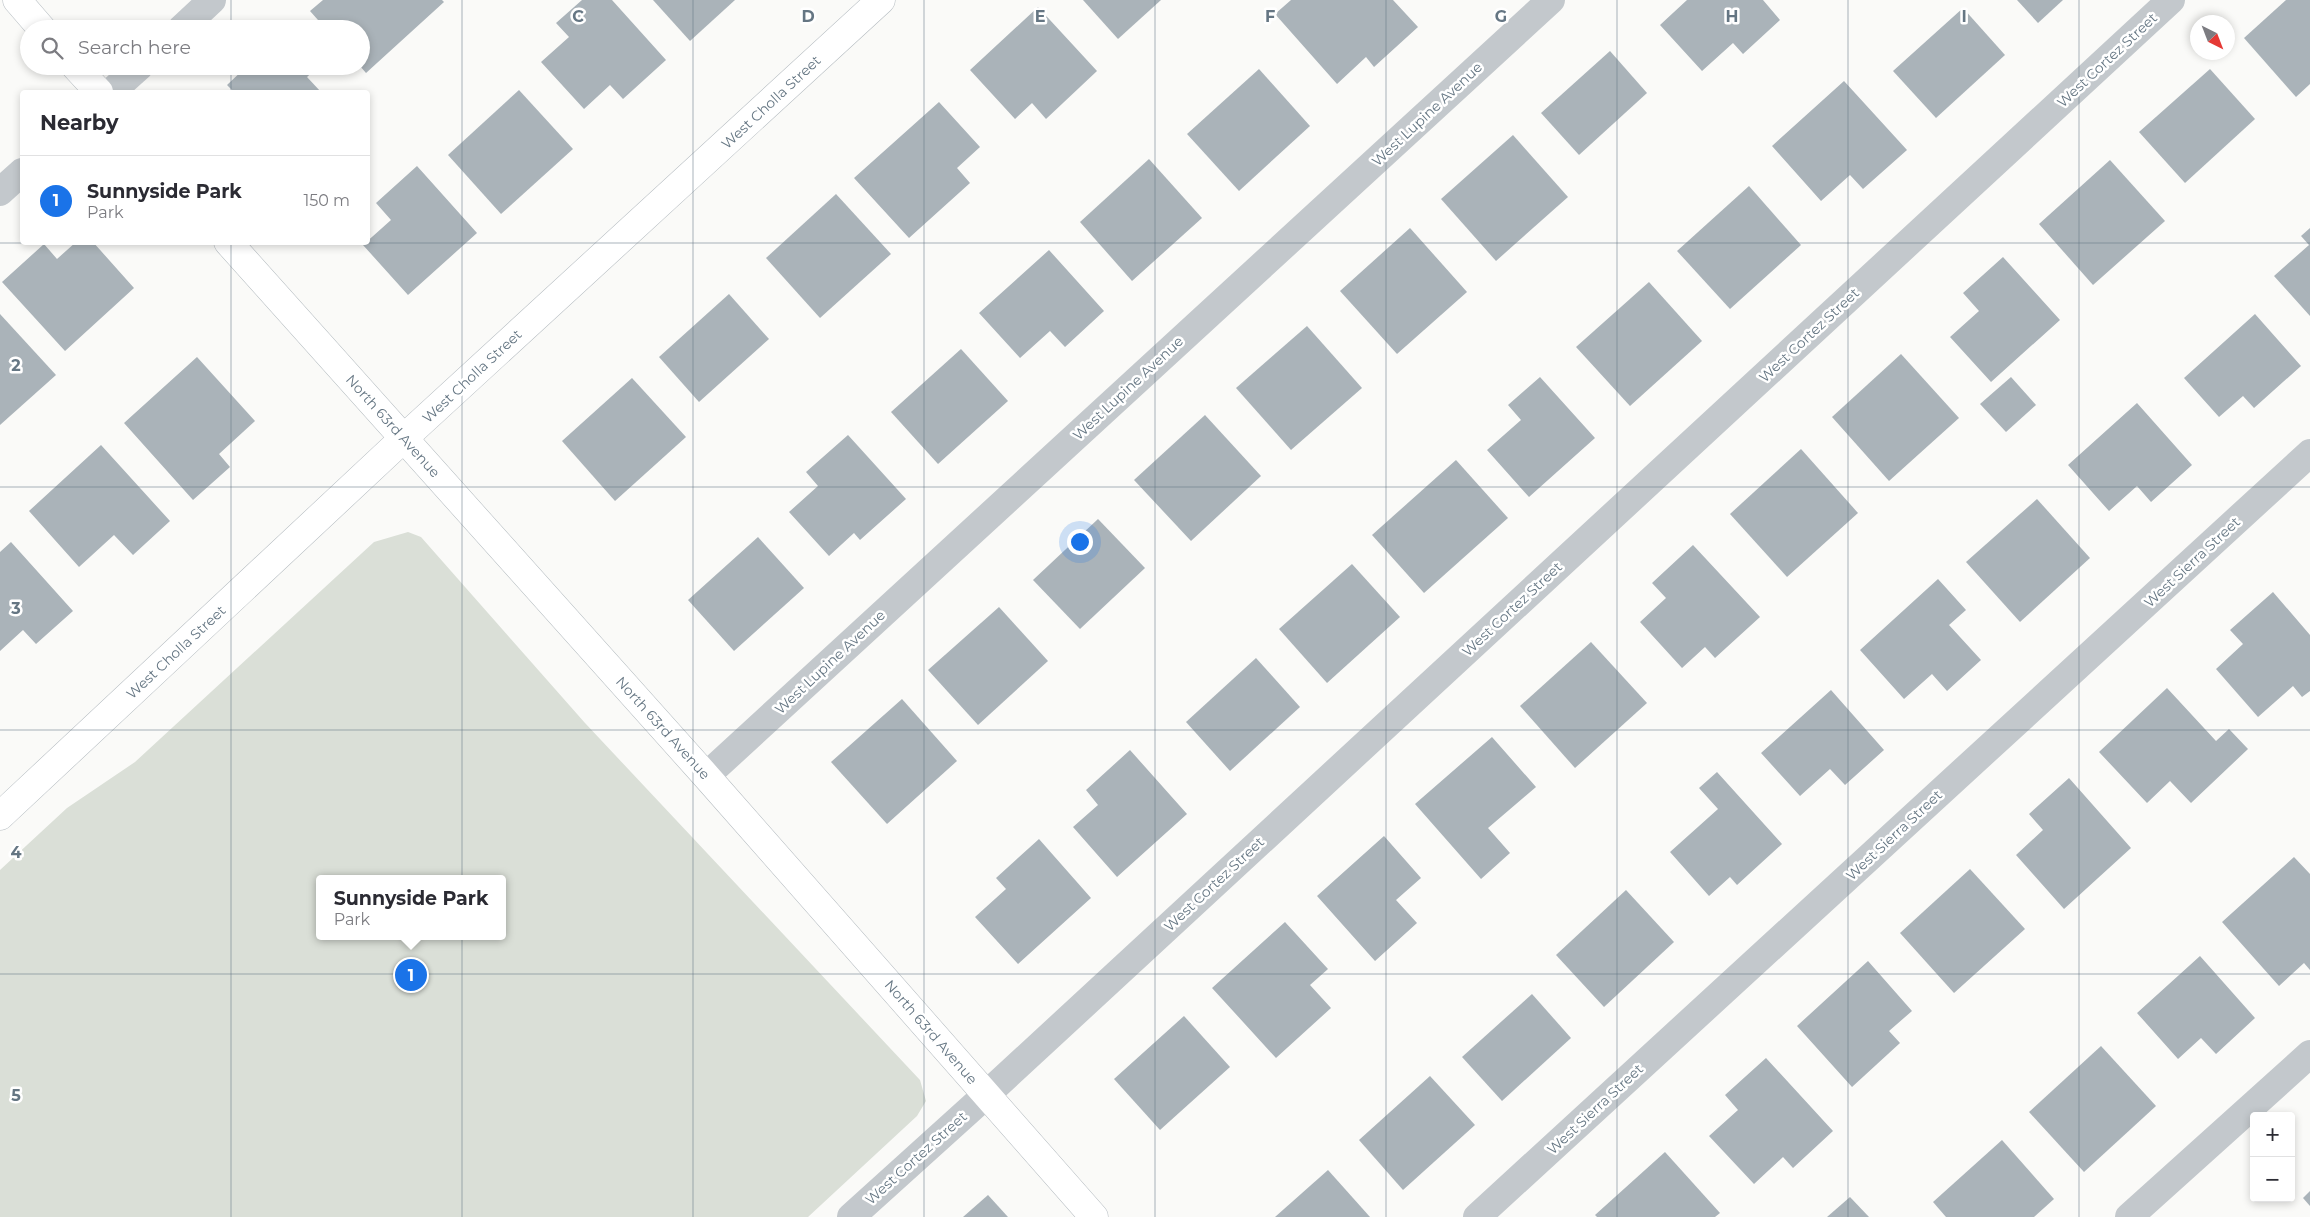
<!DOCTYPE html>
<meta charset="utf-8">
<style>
:root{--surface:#fff;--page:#f7f7f7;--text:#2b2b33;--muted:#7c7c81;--line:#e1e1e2;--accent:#1a73e8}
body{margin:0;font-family:Montserrat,sans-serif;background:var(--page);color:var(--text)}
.controls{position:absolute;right:15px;bottom:15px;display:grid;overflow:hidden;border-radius:5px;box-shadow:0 2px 8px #0003}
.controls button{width:45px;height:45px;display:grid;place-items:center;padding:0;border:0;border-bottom:1px solid var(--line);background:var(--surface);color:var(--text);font:25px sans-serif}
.compass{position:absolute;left:2190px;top:15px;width:45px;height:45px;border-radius:50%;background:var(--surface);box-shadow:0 2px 8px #0003;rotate:138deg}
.you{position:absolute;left:1079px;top:541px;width:18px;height:18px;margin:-12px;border:4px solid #fff;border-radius:50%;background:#1a73e8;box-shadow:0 0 0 8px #1a73e833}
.badge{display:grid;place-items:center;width:32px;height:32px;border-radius:50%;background:var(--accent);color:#fff;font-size:16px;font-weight:700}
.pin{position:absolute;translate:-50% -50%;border:2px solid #fff;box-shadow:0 1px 5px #0006}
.popup{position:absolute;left:316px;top:875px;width:190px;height:65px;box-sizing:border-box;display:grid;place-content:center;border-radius:5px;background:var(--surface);filter:drop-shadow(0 1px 4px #0005);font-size:16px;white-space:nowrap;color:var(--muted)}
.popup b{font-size:19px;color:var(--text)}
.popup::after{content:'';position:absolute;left:50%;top:100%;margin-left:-10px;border:10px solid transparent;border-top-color:var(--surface)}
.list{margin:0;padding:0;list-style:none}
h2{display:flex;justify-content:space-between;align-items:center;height:65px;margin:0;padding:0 20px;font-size:21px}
h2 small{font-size:16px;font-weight:400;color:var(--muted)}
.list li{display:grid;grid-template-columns:32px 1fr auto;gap:15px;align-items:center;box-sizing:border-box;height:90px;padding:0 20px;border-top:1px solid var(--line)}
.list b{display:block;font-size:19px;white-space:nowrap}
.list p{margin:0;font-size:16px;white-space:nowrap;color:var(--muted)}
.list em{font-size:16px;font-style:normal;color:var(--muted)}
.icon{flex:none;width:28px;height:28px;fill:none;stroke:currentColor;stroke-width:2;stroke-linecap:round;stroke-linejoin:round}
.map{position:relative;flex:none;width:2310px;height:1217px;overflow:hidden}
.search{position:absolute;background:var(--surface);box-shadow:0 2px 8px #0003;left:20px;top:20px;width:350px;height:55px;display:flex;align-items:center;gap:12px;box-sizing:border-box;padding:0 18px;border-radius:28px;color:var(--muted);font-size:19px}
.panel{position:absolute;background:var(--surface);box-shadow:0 2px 8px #0003;left:20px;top:90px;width:350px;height:155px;border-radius:5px}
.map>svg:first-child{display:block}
.green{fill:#dadfd7;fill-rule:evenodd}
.building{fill:#aab3b9}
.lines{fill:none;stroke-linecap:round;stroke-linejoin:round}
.secondary-casing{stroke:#b3babf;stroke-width:29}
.street{stroke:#c3c8cc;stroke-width:28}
.secondary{stroke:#fff;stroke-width:28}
.grid{fill:none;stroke:#657683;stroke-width:1;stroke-opacity:0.55}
.labels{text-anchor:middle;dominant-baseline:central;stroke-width:5;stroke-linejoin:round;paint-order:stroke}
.street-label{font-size:14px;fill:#657683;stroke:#fff}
.grid-label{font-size:16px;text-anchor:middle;font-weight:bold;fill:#657683;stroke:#fff;stroke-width:5;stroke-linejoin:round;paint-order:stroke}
</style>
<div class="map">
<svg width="2310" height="1217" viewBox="0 0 2310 1217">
<rect width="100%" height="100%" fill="#fafaf8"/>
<!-- green -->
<path class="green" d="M408 532 421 537 585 723 920 1080 926 1101 917 1116 808 1217H0V870L67 808 135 762 374 542ZM320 879H502V936H320Z"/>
<!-- building -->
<g class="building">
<polygon points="323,0 442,0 444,2 366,73 360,66 361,29 326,29 310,11"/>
<polygon points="582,0 612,0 666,60 623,99 610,85 584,109 541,62 569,37 556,23"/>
<polygon points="653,0 735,0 690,41"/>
<polygon points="1083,0 1161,0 1118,39"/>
<polygon points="1291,0 1393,0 1418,27 1374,67 1366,57 1337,84 1275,14"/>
<polygon points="1687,0 1763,0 1780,20 1743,54 1733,43 1702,71 1660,25"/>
<polygon points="2017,0 2063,0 2038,23"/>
<polygon points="2286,0 2310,0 2310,84 2296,97 2244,38"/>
<polygon points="1038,7 1097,71 1046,119 1032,103 1015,119 970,70"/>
<polygon points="1963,8 2005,55 1936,118 1893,71"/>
<polygon points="1610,51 1647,93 1579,155 1541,113"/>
<polygon points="247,66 319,66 307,77 321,92 234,92 227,85"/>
<polygon points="1259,69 1310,126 1239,191 1187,134"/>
<polygon points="2210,69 2255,119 2185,183 2139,132"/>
<polygon points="1844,81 1907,150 1863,189 1850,175 1821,201 1772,146"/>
<polygon points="519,90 573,149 501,214 448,155"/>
<polygon points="939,102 980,147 957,168 970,183 909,238 854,178"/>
<polygon points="1513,135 1568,197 1496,261 1441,199"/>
<polygon points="1149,159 1202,218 1132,281 1080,222"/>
<polygon points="2110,160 2165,221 2093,285 2039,224"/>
<polygon points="417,166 477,233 408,295 363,245 391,220 376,203"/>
<polygon points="1749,186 1801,245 1730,309 1677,251"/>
<polygon points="836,194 891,254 820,318 766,258"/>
<polygon points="1410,228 1467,292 1397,354 1340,291"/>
<polygon points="2310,228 2310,316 2274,276 2309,245 2301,236"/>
<polygon points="76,242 93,242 134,288 65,351 2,282 44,244 57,259"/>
<polygon points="1049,250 1104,311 1065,347 1050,331 1020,358 979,313"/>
<polygon points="2003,257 2060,320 1991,382 1950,337 1979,311 1963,293"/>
<polygon points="1649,282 1702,341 1630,406 1576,347"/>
<polygon points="729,294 769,339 699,402 659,357"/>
<polygon points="0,314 56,375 0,425"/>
<polygon points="2255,314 2301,366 2254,408 2243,396 2219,417 2184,378"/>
<polygon points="1307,326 1362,388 1291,450 1236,388"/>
<polygon points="961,349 1008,401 938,464 891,412"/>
<polygon points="1901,354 1959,418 1889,481 1832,417"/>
<polygon points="197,357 255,421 219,454 230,467 193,500 124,423"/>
<polygon points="1540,377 1595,438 1529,497 1487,450 1521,420 1508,405"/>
<polygon points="2011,377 2036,405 2006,432 1980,404"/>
<polygon points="632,378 686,437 615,501 562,441"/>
<polygon points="2137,403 2192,465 2151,502 2137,486 2109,511 2068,465"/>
<polygon points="1205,415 1261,476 1191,541 1134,480"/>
<polygon points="848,435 906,499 860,540 854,533 829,556 789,512 818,486 806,472"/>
<polygon points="101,445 170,521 133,555 114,535 79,567 29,511"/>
<polygon points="1801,449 1858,513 1787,577 1730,514"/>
<polygon points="1456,460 1508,518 1424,593 1372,535"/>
<polygon points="2037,499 2090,558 2020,622 1966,562"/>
<polygon points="1098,519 1145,568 1080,629 1033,580"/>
<polygon points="758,537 804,588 734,651 688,600"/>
<polygon points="11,542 73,611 36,644 23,630 0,651 0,552"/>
<polygon points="1693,545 1760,617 1715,658 1705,647 1682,668 1640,622 1666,598 1652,583"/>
<polygon points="1352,564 1400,617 1327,683 1279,629"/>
<polygon points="1938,579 1966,610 1949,625 1981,660 1947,691 1932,674 1904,699 1860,650"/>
<polygon points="2273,592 2310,635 2310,691 2302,697 2293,686 2258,717 2216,669 2243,644 2230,630"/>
<polygon points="999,607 1048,661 978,725 928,670"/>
<polygon points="1591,642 1647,703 1575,768 1520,706"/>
<polygon points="1256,658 1300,707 1230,771 1186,722"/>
<polygon points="2167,688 2216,741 2229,729 2248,749 2191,803 2170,781 2147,803 2099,752"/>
<polygon points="1831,690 1884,750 1845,785 1830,769 1800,796 1761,753"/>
<polygon points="902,699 957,761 887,824 831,762"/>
<polygon points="1492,737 1536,787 1488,828 1510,853 1481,879 1415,804"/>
<polygon points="1130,750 1187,814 1117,877 1073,827 1098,805 1086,790"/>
<polygon points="1717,772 1782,844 1737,885 1730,877 1709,896 1670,852 1718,809 1699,788"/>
<polygon points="2069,778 2131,848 2064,909 2016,855 2043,830 2029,814"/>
<polygon points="1384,836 1421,878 1396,900 1417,923 1375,961 1317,896"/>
<polygon points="1039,839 1091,898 1018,964 975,917 1006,889 996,878"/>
<polygon points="2294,857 2310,874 2310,970 2304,963 2279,986 2222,922"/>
<polygon points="1970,869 2025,929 1954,993 1900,933"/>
<polygon points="1626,890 1674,942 1604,1007 1556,955"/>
<polygon points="1285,922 1328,969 1310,985 1331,1008 1276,1058 1212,988"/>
<polygon points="2200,956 2255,1018 2216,1054 2201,1038 2178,1059 2137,1013"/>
<polygon points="1868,961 1912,1011 1889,1031 1900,1043 1852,1087 1797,1026"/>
<polygon points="1532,994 1571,1038 1502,1101 1462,1057"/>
<polygon points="1184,1016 1230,1067 1160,1130 1114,1079"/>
<polygon points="2101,1046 2156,1106 2084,1172 2029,1112"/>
<polygon points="1766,1058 1833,1131 1793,1168 1783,1157 1754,1184 1709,1136 1738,1110 1725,1095"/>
<polygon points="1430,1076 1475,1125 1403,1190 1359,1140"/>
<polygon points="2002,1140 2054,1199 2034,1217 1946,1217 1933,1202"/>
<polygon points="1665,1152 1720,1213 1715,1217 1597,1217 1595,1215"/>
<polygon points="1328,1170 1370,1217 1275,1217"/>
<polygon points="2310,1191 2310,1206 2303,1198"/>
<polygon points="988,1195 1008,1217 963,1217"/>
<polygon points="1850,1197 1869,1217 1827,1217"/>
</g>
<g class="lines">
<defs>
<g id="secondary">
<polyline points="17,0 42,29"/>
<polyline points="75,66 99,92"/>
<polyline points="228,242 706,776 1094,1217"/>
<polyline points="0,816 404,438 881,0"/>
</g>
</defs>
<!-- secondary casing -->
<use href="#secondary" class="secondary-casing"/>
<!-- street -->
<g class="street">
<polyline points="181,29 212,0"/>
<polyline points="111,92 140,66"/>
<polyline points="0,192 22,172"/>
<polyline points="706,776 1551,0"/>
<polyline points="851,1217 986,1095 2171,0"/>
<polyline points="1477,1217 2310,453"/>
<polyline points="2129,1217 2310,1054"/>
</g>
<!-- secondary -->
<use href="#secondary" class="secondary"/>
</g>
<!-- grid -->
<path class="grid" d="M231 0V29M462 0V1217M693 0V1217M924 0V1217M1155 0V1217M1386 0V1217M1617 0V1217M1848 0V1217M2079 0V1217M231 66V92M231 242V1217M0 243H2310M0 487H2310M0 730H2310M0 974H2310"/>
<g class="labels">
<!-- street labels -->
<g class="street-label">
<text transform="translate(2107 60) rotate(-43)">West Cortez Street</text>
<text transform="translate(771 102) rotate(-43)">West Cholla Street</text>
<text transform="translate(1427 114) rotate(-43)">West Lupine Avenue</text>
<text transform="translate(1809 335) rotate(-43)">West Cortez Street</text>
<text transform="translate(472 376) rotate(-43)">West Cholla Street</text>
<text transform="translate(1128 388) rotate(-43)">West Lupine Avenue</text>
<text transform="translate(393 426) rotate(48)">North 63rd Avenue</text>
<text transform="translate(2192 562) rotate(-43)">West Sierra Street</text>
<text transform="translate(1512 609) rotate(-43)">West Cortez Street</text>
<text transform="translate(176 652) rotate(-43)">West Cholla Street</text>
<text transform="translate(830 662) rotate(-43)">West Lupine Avenue</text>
<text transform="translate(663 728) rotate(48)">North 63rd Avenue</text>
<text transform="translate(1894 835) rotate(-43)">West Sierra Street</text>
<text transform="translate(1214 884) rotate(-43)">West Cortez Street</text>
<text transform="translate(931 1032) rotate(49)">North 63rd Avenue</text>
<text transform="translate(1595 1109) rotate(-43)">West Sierra Street</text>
<text transform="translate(916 1158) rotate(-42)">West Cortez Street</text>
</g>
</g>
<g class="grid-label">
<text x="578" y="22">C</text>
<text x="808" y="22">D</text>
<text x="1040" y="22">E</text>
<text x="1270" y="22">F</text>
<text x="1501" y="22">G</text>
<text x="1732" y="22">H</text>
<text x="1964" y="22">I</text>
<text x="16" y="371">2</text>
<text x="16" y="614">3</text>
<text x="16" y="858">4</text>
<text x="16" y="1101">5</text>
</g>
</svg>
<div class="controls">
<button>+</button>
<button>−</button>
</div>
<svg class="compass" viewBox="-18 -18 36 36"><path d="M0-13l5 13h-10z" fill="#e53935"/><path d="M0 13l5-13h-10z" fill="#7c7c81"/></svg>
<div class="you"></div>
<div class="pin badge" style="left:411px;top:975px">1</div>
<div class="popup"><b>Sunnyside Park</b>Park</div>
<div class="search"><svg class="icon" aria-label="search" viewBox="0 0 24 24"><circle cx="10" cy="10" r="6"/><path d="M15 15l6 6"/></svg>Search here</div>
<section class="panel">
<h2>Nearby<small></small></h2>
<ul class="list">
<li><span class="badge">1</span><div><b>Sunnyside Park</b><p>Park</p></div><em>150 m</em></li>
</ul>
</section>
</div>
